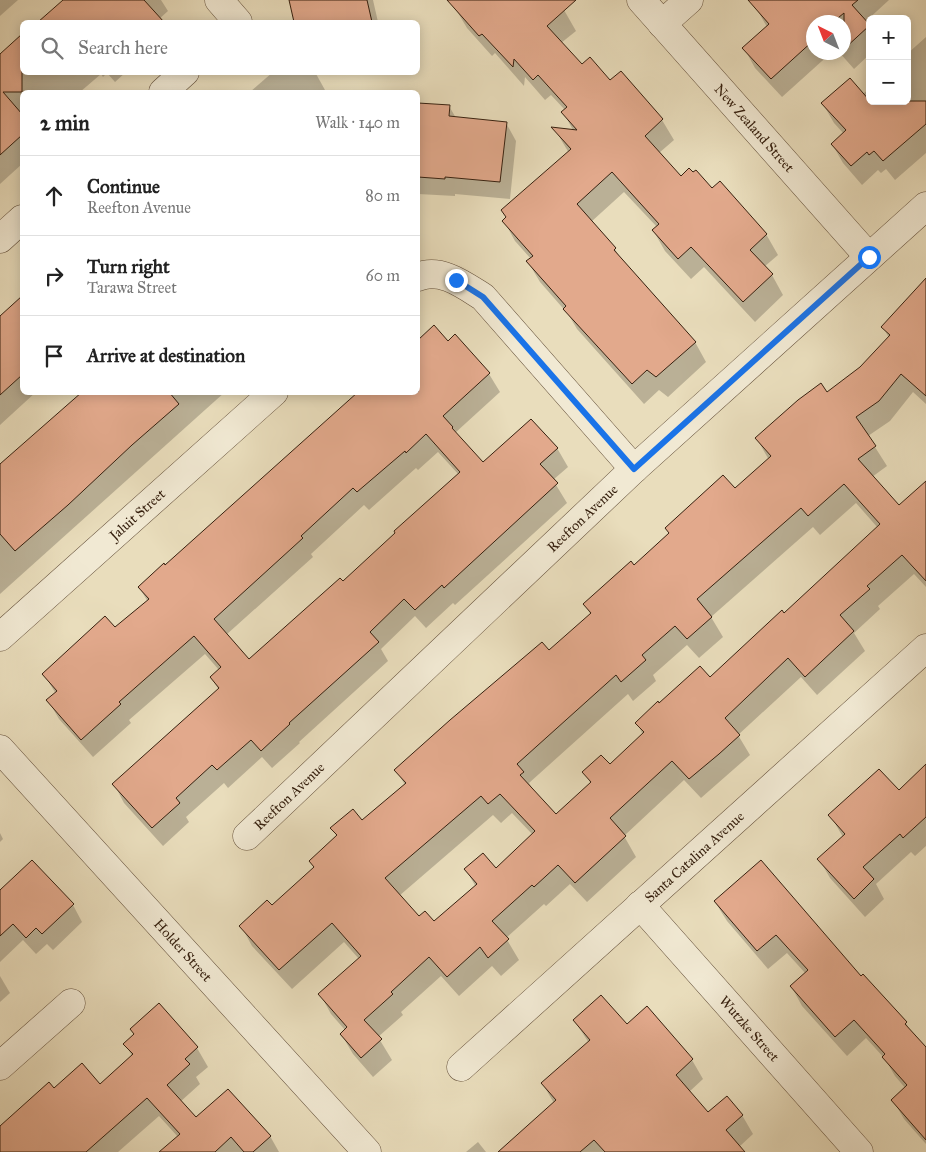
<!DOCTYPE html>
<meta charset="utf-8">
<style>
:root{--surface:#fff;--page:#f6f6f6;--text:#222;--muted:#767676;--line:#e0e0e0}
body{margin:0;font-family:"IM FELL Great Primer",serif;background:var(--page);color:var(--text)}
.controls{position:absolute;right:15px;top:15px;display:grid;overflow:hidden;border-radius:8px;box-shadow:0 2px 12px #0003}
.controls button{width:45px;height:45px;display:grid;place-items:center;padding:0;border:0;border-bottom:1px solid var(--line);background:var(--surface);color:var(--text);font:25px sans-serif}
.compass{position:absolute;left:806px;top:15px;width:45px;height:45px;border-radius:50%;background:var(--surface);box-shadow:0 2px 12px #0003;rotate:318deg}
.stop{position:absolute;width:15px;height:15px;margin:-11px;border:4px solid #1a73e8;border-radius:50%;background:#fff}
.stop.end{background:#1a73e8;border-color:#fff;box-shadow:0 1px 5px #0008}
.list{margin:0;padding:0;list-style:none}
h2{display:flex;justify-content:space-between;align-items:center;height:65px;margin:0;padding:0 20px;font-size:21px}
h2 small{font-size:16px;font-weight:400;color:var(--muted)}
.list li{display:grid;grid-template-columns:32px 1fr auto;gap:15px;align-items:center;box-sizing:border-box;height:80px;padding:0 20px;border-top:1px solid var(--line)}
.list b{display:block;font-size:19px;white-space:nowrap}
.list p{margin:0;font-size:16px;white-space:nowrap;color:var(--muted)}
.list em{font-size:16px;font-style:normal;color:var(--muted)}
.icon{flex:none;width:28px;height:28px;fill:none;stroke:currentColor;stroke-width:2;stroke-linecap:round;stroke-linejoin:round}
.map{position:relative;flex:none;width:926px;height:1152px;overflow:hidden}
.search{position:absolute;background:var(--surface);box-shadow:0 2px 12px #0003;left:20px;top:20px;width:400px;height:55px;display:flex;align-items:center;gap:12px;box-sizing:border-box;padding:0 18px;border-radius:8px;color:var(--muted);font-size:19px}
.panel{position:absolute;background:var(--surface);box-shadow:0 2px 12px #0003;left:20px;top:90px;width:400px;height:305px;border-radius:8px}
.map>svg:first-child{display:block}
.shadow{fill:#0003;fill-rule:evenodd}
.building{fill:#e2a98c;stroke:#36200f;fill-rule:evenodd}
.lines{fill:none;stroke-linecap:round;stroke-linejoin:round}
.minor-casing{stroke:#634f3a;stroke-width:29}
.minor{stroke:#f1e9d3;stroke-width:28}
.route{stroke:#1a73e8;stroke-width:6}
.labels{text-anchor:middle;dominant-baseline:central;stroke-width:4;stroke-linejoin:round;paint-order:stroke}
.street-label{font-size:14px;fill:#36200f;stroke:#f1e9d3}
</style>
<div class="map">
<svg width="926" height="1152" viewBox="0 0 926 1152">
<rect width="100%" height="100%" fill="#e9ddbc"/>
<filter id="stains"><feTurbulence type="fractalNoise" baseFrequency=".004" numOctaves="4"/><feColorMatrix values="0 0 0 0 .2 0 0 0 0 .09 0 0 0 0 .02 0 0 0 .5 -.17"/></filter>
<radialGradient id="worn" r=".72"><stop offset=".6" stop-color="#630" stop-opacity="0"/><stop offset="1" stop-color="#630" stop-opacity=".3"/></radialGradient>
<!-- shadow -->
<g class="shadow">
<polygon points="0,0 18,0 0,16"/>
<polygon points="65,0 161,0 168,11 158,20 160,22 40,22"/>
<polygon points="290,0 373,0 378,22 295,22"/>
<polygon points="464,0 555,0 564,10 576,31 561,43 582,66 610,82 662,120 674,140 659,153 681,178 712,190 766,234 778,255 764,267 772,275 783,295 755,322 704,267 691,279 665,251 653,230 657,227 624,192 591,222 615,249 622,261 695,342 706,362 668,397 659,390 644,404 577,329 568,314 540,282 528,262 531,259 515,241 504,221 507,218 502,211 569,153 554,128 573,130 563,112 565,110 551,95 545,100 525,77 524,86 495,53 492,56 467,28 455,8"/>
<polygon points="761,0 889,0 865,22 870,28 870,54 854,69 839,52 844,52 844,22 814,22 814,52 832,52 782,97 755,68 744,48 767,27 755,6"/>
<polygon points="22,36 22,72 126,72 115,82 107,73 103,77 101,74 80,92 22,92 22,164 0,184 0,55"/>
<polygon points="926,37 926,153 895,180 886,169 881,173 878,170 862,185 843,163 832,144 844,134 834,123 823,104 863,94 870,88 870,101 907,101 907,54"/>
<polygon points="273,72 315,72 325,90 322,92 250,92"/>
<polygon points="418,104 449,106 456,118 506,123 516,141 510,199 455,194 455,196 418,194"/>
<path d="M926 286V404L913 392 890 421 868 436 887 466 872 477 899 507 926 483V587L914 574 878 606 880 609 854 633 865 651 817 695 801 677 738 735 750 755 701 798 684 780 624 836 636 857 587 902 570 884 546 906 544 904 506 938 519 960 501 976 492 966 459 996 441 976 401 1012 403 1015 378 1037 392 1060 373 1077 353 1054 341 1034 345 1030 331 1014 320 994 359 959 344 942 292 989 252 946 241 926 272 907 315 868 310 861 337 837 332 828 362 822 405 785 396 770 549 652 591 615 584 604 735 490 769 460 757 439 826 394 861 368 889 338 883 327ZM856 503 878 528 784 614 710 679 659 705 637 723 643 735 610 766 584 772 591 784 556 816 535 793 529 783 628 694 633 701 656 681 653 675 687 645 699 658 723 637 711 617 813 527 820 535ZM512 813 533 835 496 870H466L476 887 434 923 419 918 399 896 493 815 501 823Z"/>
<polygon points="22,298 22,392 36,392 0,425 0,318"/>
<path d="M433 327 448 342 455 336 489 374 500 392 455 433 483 464 557 448 568 467 553 480 567 503 455 605 453 603 426 628 415 616 381 649 388 661 299 742 300 743 272 768 262 757 228 788 224 783 186 817 189 822 163 846 124 803 114 784 219 690 211 677 219 670 205 654 129 720 131 723 93 757 59 719 48 700 56 694 44 674 115 629 148 602 139 587 418 392V341ZM438 452 459 475 343 582 249 660 226 635 313 557 311 554 364 505 369 510 416 468 418 470Z"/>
<polygon points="84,392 225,392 0,594 0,466"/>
<polygon points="926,766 926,846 915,856 911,852 876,884 884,899 865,917 830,878 819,859 843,837 830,815 898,791"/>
<polygon points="0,833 3,839 0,842"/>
<polygon points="0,892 73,905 82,922 53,950 47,944 36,954 23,940 0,962"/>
<polygon points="715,902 861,978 906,1023 912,1034 926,1049 926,1144 904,1119 893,1100 906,1089 895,1076 885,1059 866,1038 847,1056 802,1006 791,986 806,974 787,953 768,969 727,921"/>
<polygon points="0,976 10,993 0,1002"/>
<polygon points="647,1008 692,1060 703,1079 689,1092 708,1114 742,1115 753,1134 739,1147 744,1152 499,1152 554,1103 542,1083 589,1043 574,1020 627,1026"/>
<polygon points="125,1044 197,1048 208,1067 196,1077 200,1084 180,1102 196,1119 270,1136 279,1152 161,1152 178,1137 159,1116 118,1152 0,1152 0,1127 54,1090 100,1085 132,1056"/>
<polygon points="478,1142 486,1152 466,1152"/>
</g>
<!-- building -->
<g class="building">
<polygon points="63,0 144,0 164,22 38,22"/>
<polygon points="289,0 367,0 372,22 294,22"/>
<polygon points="447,0 576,0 547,26 582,64 590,57 610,80 621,71 663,119 645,136 681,176 689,168 693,172 696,170 712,188 720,181 767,234 750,250 773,274 743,302 691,247 678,259 652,230 659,224 612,172 577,204 616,248 614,250 696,342 656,377 647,370 632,384 563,309 566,306 526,261 533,256 502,221 506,217 501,210 571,149 551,127 577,130 561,112 567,107 538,75 533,80 514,59 513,67 482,34 479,36"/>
<polygon points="748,0 858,0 852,5 870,25 844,49 844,13 833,22 814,22 814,40 771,79 742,48 769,24"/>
<polygon points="22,34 22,92 3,92 22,114 22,135 0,155 0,54"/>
<polygon points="850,78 870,101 926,101 926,124 883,161 874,151 869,155 867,152 851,166 831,144 846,130 821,103"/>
<polygon points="418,103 450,105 449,116 507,122 500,182 445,177 445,179 418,177"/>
<path d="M926 278V396L901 374 879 401 856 417 876 446 858 459 899 505 926 481V581L902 555 867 586 870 589 840 615 854 631 805 677 788 658 725 718 740 735 719 754 689 779 672 761 610 818 626 836 575 883 558 865 534 887 532 885 492 921 509 939 488 958 480 947 447 977 429 957 391 992 393 994 364 1020 382 1039 361 1058 340 1034 347 1027 318 994 361 956 332 923 279 970 239 926 267 900 272 905 314 867 309 861 337 835 330 828 353 809 362 820 406 783 394 770 450 720 542 642 549 650 591 613 583 604 631 561 634 565 669 533 665 528 723 475 735 488 771 456 755 438 798 400 821 383 827 392 860 367 890 335 881 327ZM844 484 880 524 784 613 782 610 710 677 700 666 659 703 658 701 635 723 644 732 610 764 601 755 582 772 591 782 556 814 520 775 524 772 517 764 616 675 621 682 646 660 642 655 675 626 687 639 712 617 697 599 801 508 808 516ZM500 794 535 831 496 868 483 853 464 869 477 884 434 921 425 911 419 916 385 878 481 796 488 804Z"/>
<polygon points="22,296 22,375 0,395 0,316"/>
<path d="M434 325 448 341 455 334 490 373 443 416 453 427 452 428 483 462 531 419 558 448 540 464 558 483 444 588 442 585 415 610 404 599 370 632 379 642 289 723 290 724 261 751 251 740 217 770 212 765 176 798 180 803 152 828 112 784 219 688 210 677 221 667 194 636 119 702 121 704 81 740 46 700 57 691 42 674 105 616 115 627 149 599 138 587 164 563 165 565 358 392H418V340ZM426 434 460 472 394 531 395 533 343 581 340 578 249 659 214 619 303 538 301 536 353 488 357 492 405 451 406 453Z"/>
<polygon points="82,392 169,392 179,404 132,445 68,505 15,551 0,534 0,464"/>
<polygon points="926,764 926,817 903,838 900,834 863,867 874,879 854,899 817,859 845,834 828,815 879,769 899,790"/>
<polygon points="32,860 74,904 42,934 36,928 26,938 13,924 0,936 0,890"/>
<polygon points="761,860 861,976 863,974 907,1022 905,1024 926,1047 926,1140 891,1100 907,1085 882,1057 885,1054 854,1020 835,1037 790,986 808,970 776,935 757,951 714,901"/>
<polygon points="601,995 627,1024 647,1006 693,1059 676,1075 708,1112 727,1096 743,1115 726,1130 745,1152 605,1152 594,1140 580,1152 498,1152 556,1100 541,1083 590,1040 573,1020"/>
<polygon points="159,1003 198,1047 185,1059 190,1064 167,1085 196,1117 228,1089 271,1136 253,1152 244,1152 231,1137 215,1152 159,1152 180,1134 147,1098 86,1152 0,1152 0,1126 49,1082 54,1088 82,1063 100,1084 133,1054 123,1044 134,1034 130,1029"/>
</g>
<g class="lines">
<defs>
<g id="minor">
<polyline points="219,0 238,22"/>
<path id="s1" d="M641 0 869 257"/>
<polyline points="662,24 689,0"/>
<polyline points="163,92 185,72"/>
<polyline points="0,239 22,219"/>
<path d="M418 277C440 267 464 285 483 297L634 469"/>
<path id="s2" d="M0 637 274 392"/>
<path id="s3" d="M0 749 367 1152"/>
<path id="s4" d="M247 836 634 469 926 206"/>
<path id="s5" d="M640 905 859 1152"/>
<polyline points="0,1066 71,1003"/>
<path id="s6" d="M461 1067 926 648"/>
</g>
</defs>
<!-- minor casing -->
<use href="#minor" class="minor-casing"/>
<!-- minor -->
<use href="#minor" class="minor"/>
</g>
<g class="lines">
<!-- route -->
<polyline class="route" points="456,280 483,297 634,469 869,257"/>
</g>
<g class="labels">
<!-- street labels -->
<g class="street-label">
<text stroke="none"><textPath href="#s1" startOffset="171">New Zealand Street</textPath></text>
<text stroke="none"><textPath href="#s2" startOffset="184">Jaluit Street</textPath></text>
<text stroke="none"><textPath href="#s4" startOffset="462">Reefton Avenue</textPath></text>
<text stroke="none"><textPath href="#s4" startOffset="58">Reefton Avenue</textPath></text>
<text stroke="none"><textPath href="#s6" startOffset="314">Santa Catalina Avenue</textPath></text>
<text stroke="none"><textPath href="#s3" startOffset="272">Holder Street</textPath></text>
<text stroke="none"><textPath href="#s5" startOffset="165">Wutzke Street</textPath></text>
</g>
</g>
<rect width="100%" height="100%" filter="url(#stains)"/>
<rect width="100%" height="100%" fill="url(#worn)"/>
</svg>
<div class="controls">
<button>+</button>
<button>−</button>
</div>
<svg class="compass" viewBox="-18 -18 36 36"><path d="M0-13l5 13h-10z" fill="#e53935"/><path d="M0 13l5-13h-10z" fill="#767676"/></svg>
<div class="stop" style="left:869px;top:257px"></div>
<div class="stop end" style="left:456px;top:280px"></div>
<div class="search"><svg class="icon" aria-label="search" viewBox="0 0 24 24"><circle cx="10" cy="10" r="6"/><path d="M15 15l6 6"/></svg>Search here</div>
<section class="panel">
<h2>2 min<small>Walk · 140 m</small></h2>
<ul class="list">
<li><svg class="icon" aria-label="ahead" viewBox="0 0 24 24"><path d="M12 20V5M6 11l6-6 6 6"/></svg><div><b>Continue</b><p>Reefton Avenue</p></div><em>80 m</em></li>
<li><svg class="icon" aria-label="right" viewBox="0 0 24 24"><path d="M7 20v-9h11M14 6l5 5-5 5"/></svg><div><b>Turn right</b><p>Tarawa Street</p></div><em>60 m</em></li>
<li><svg class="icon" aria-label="arrive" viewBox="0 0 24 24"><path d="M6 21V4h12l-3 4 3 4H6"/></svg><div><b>Arrive at destination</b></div></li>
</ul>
</section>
</div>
